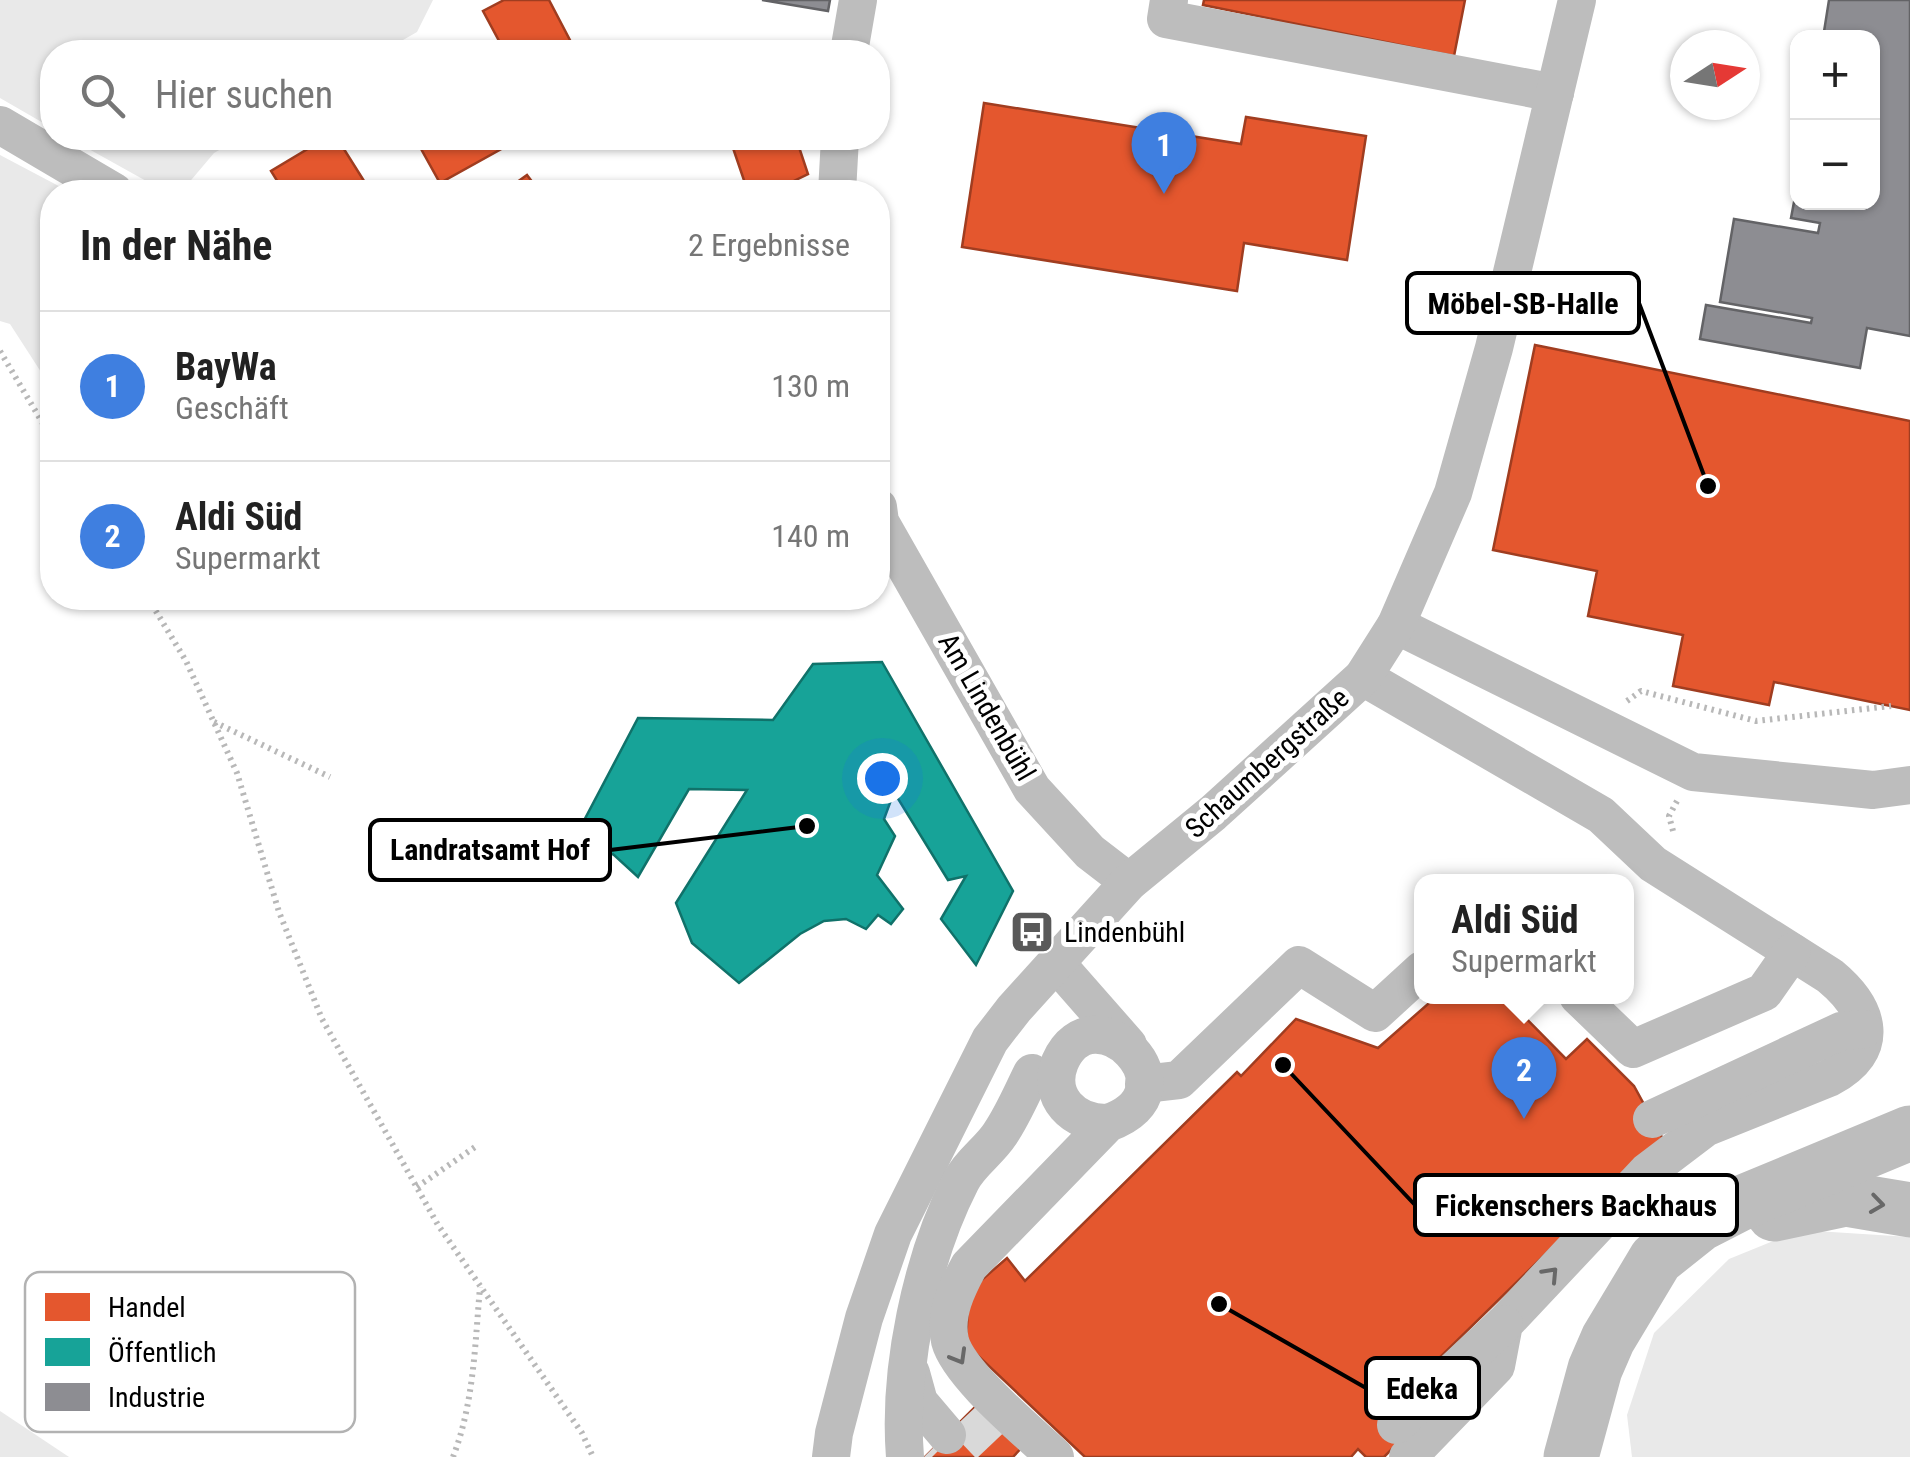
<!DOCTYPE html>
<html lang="de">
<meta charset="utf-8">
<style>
:root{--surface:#fff;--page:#f2f2f2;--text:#222;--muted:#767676;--line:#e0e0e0;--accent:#595959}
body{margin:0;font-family:"Roboto Condensed",sans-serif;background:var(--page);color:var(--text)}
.controls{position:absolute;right:30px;top:30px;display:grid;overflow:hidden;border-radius:20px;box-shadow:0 2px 8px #0004}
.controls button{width:90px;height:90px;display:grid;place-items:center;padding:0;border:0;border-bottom:2px solid var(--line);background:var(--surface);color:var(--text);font:50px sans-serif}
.compass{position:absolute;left:1670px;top:30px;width:90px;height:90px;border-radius:50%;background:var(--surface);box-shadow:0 2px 8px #0004;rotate:78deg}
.you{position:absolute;left:882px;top:778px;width:35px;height:35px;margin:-25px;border:8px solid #fff;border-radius:50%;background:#1a73e8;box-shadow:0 0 0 15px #1a73e833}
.badge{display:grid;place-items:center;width:65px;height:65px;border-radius:50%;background:var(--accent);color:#fff;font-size:32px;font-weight:700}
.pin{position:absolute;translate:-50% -82px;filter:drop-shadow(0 2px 5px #0008)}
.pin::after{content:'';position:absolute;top:52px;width:35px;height:30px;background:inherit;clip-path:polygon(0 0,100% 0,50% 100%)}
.popup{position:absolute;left:1414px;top:874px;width:220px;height:130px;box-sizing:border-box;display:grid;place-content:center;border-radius:20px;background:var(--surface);filter:drop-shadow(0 2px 8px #0005);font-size:32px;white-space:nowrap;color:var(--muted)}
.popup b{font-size:38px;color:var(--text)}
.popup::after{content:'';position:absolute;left:50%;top:100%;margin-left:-20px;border:20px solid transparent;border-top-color:var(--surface)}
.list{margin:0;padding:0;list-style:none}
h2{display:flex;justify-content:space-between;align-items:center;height:130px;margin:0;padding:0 40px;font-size:42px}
h2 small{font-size:32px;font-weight:400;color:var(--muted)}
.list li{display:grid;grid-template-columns:65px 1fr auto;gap:30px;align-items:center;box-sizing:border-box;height:150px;padding:0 40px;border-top:2px solid var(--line)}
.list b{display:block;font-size:38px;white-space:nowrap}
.list p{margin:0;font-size:32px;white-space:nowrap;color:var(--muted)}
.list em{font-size:32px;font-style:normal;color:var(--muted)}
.icon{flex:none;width:55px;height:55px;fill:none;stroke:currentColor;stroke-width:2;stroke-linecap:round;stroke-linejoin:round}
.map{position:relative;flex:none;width:1910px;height:1457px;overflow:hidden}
.search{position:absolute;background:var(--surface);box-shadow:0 2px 8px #0004;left:40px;top:40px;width:850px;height:110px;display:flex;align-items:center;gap:25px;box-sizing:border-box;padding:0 35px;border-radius:40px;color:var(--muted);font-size:38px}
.panel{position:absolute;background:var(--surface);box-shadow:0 2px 8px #0004;left:40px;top:180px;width:850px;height:430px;border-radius:40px}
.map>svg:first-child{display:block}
.green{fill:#e9e9e9}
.shops{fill:#e4572e;stroke:#a03d20;stroke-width:2.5}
.public{fill:#17a398;stroke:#10726a;stroke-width:2.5}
.industry{fill:#8d8d92;stroke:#636366;stroke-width:2.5}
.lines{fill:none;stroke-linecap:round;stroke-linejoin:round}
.minor-tunnel{stroke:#d9d9d9;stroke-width:38;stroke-dasharray:38 19;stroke-linecap:butt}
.path{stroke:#b8b8b8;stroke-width:6;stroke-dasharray:2.5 5;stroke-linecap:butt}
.minor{stroke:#bdbdbd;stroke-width:38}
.highway{stroke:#bdbdbd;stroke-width:55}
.oneway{stroke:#686868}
.labels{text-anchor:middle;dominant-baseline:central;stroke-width:10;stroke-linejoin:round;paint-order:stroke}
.street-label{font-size:28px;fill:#000;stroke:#fff}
.poi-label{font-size:28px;fill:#000;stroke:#fff;text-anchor:start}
.key{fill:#fff;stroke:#b2b2b2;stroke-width:2.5}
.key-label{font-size:28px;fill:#000}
.leader{fill:none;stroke:#000;stroke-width:4}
.callout-dot{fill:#000;stroke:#fff;stroke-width:4}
.callout{fill:#fff;stroke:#000;stroke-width:4}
.callout-label{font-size:30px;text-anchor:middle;font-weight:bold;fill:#000}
</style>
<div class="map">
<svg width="1910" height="1457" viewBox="0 0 1910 1457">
<rect width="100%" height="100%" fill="#fff"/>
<!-- green -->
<g class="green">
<polygon points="0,0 433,0 417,32 382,52 52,52 52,128 0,98"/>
<polygon points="69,138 240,138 214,153 181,192 166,192"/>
<polygon points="0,155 70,192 52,192 52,389 10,324 0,321"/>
<polygon points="1800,1230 1910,1237 1910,1457 1632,1457 1627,1415 1654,1333 1729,1259"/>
<polygon points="0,1411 69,1457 0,1457"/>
</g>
<!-- shops -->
<g class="shops">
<polygon points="504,0 549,0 572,44 557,52 505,52 483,11"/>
<polygon points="1204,0 1465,0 1454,56 1203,5"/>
<polygon points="984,103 1241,144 1246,117 1366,136 1347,260 1244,243 1237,291 962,247"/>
<polygon points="326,138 337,138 371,192 284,192 271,171"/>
<polygon points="415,138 497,138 503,148 440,183"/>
<polygon points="724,138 796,138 808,174 771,192 748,192 733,148"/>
<polygon points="527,175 540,192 503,192"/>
<polygon points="1535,345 1910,421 1910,710 1774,682 1769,705 1673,686 1683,635 1588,616 1597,571 1493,550"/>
<polygon points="1437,996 1452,999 1455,996 1504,996 1566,1059 1587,1039 1634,1086 1663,1139 1383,1413 1406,1435 1384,1457 1366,1457 1358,1449 1351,1457 1085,1457 973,1351 966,1341 969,1291 1007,1258 1025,1281 1237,1072 1241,1076 1296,1019 1378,1048"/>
<polygon points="982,1400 1025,1444 1013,1457 925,1457"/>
</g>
<!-- public -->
<polygon class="public" points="882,662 1013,891 976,965 941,919 966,876 948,880 894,792 884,819 895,836 877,875 903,909 891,924 878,915 866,929 846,919 824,921 800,934 739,983 692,943 676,903 747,790 689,789 638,877 613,854 585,859 578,832 638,718 773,720 813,664"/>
<!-- industry -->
<g class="industry">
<polygon points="762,0 830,0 828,11"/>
<polygon points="1829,0 1910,0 1910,336 1867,328 1860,368 1700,339 1706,305 1811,323 1812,318 1720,302 1734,219 1818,233 1820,223 1791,218 1798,181 1798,202 1872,202 1872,38 1823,38"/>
</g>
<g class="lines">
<!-- minor-tunnel -->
<g class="minor-tunnel">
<polyline points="964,1418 1001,1457"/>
<polyline points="928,1453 932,1457"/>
</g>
<!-- path -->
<g class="path">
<polyline points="0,351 52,439"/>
<polyline points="148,598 186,661 237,773 279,912 322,1019 438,1225 582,1433 593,1457"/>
<polyline points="1627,701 1641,691 1756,721 1891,706"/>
<polyline points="214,722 330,777"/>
<polyline points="1673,831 1669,816 1677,801"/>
<polyline points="417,1187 475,1147"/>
<path d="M453 1457C474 1403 475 1344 480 1287"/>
</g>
<!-- minor -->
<g class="minor">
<polyline points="1169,0 1166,19 1555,93"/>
<polyline points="849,52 858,0"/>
<polyline points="0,125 114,192"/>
<polyline points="837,192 840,138"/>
<polyline points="878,507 880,522 1032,789 1090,852 1129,882"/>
<polyline points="1396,625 1693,772 1873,790 1910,785"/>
<path d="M1363 677 1601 815 1653 864 1830 976C1870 1009 1882 1050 1829 1078L1705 1128 1647 1172 1504 1324 1496 1366 1408 1457"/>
<polyline points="1056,963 1128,1045"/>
<polyline points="1578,996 1633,1049 1764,992 1792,952"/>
<polyline points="1144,1084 1179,1080 1299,965 1375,1013 1422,970"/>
<polyline points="1652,1119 1841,1031 1864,1029"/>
<polyline points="911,1373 919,1402 947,1435"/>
<polyline points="1396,1425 1504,1324"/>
<polyline points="831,1457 834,1433 864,1318 893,1234 990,1040 1014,1009 1129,882 1213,813 1363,677 1396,625 1453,493 1494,348 1577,0"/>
<path d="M905 1457C898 1370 921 1259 961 1181 970 1163 989 1151 1000 1134 1013 1115 1022 1093 1032 1073"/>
<path d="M1055 1457C1028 1431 959 1375 950 1341 944 1314 957 1288 969 1266L1108 1123C1201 1090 1093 986 1060 1062 1046 1097 1074 1124 1108 1123"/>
</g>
<!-- highway -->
<g class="highway">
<polyline points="1774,1214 1845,1199 1910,1210"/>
<polyline points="1571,1457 1595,1369 1608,1339 1656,1259 1700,1224 1739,1204 1910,1133"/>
</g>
</g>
<!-- one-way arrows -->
<defs><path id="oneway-chevron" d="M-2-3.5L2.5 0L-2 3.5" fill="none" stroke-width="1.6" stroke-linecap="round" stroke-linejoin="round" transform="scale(2.5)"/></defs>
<g class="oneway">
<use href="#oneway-chevron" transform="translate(1877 1204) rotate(8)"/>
<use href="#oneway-chevron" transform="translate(1551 1274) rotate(-47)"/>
<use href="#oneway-chevron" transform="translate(959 1357) rotate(60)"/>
</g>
<!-- icons -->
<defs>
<symbol id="bus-square" viewBox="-11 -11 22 22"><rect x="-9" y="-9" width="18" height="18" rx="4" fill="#595959" stroke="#fff"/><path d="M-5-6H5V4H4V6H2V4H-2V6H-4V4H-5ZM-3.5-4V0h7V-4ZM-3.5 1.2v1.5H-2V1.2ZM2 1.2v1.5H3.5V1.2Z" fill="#fff"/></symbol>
</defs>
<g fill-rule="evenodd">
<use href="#bus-square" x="1007" y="907" width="50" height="50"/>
</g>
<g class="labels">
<!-- street labels -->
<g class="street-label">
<text transform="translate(987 707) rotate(60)">Am Lindenbühl</text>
<text transform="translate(1267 763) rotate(-42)">Schaumbergstraße</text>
</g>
<!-- poi labels -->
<g class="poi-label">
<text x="1064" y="932">Lindenbühl</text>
</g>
</g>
<!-- legend -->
<rect x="25" y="1272" width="330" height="160" rx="15" class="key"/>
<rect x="45" y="1293" width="45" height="28" fill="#e4572e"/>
<rect x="45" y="1338" width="45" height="28" fill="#17a398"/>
<rect x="45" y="1383" width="45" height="28" fill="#8d8d92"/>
<g class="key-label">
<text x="108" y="1317">Handel</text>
<text x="108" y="1362">Öffentlich</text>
<text x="108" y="1407">Industrie</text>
</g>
<!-- callouts -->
<path class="leader" d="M1708 486L1639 303M807 826L610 850M1283 1065L1415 1205M1219 1304L1366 1388"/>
<g class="callout-dot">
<circle cx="1708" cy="486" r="10"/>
<circle cx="807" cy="826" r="10"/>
<circle cx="1283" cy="1065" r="10"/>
<circle cx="1219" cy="1304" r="10"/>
</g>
<g class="callout">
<rect x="1407" y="273" width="232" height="60" rx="10"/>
<rect x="370" y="820" width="240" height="60" rx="10"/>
<rect x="1415" y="1175" width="322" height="60" rx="10"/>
<rect x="1366" y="1358" width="113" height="60" rx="10"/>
</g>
<g class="callout-label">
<text x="1523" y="314">Möbel-SB-Halle</text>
<text x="490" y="860">Landratsamt Hof</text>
<text x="1576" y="1216">Fickenschers Backhaus</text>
<text x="1422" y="1399">Edeka</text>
</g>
</svg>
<div class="controls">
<button>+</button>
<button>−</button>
</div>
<svg class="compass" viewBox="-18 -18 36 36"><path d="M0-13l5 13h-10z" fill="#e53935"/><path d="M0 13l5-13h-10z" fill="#767676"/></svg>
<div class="you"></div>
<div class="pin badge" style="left:1164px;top:194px;background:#3f7fe0">1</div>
<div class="pin badge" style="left:1524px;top:1119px;background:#3f7fe0">2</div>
<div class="popup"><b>Aldi Süd</b>Supermarkt</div>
<div class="search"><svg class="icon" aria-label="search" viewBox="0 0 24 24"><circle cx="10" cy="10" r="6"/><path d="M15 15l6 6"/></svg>Hier suchen</div>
<section class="panel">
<h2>In der Nähe<small>2 Ergebnisse</small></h2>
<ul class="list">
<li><span class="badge" style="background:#3f7fe0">1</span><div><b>BayWa</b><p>Geschäft</p></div><em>130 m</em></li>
<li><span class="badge" style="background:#3f7fe0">2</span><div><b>Aldi Süd</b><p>Supermarkt</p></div><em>140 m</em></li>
</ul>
</section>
</div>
